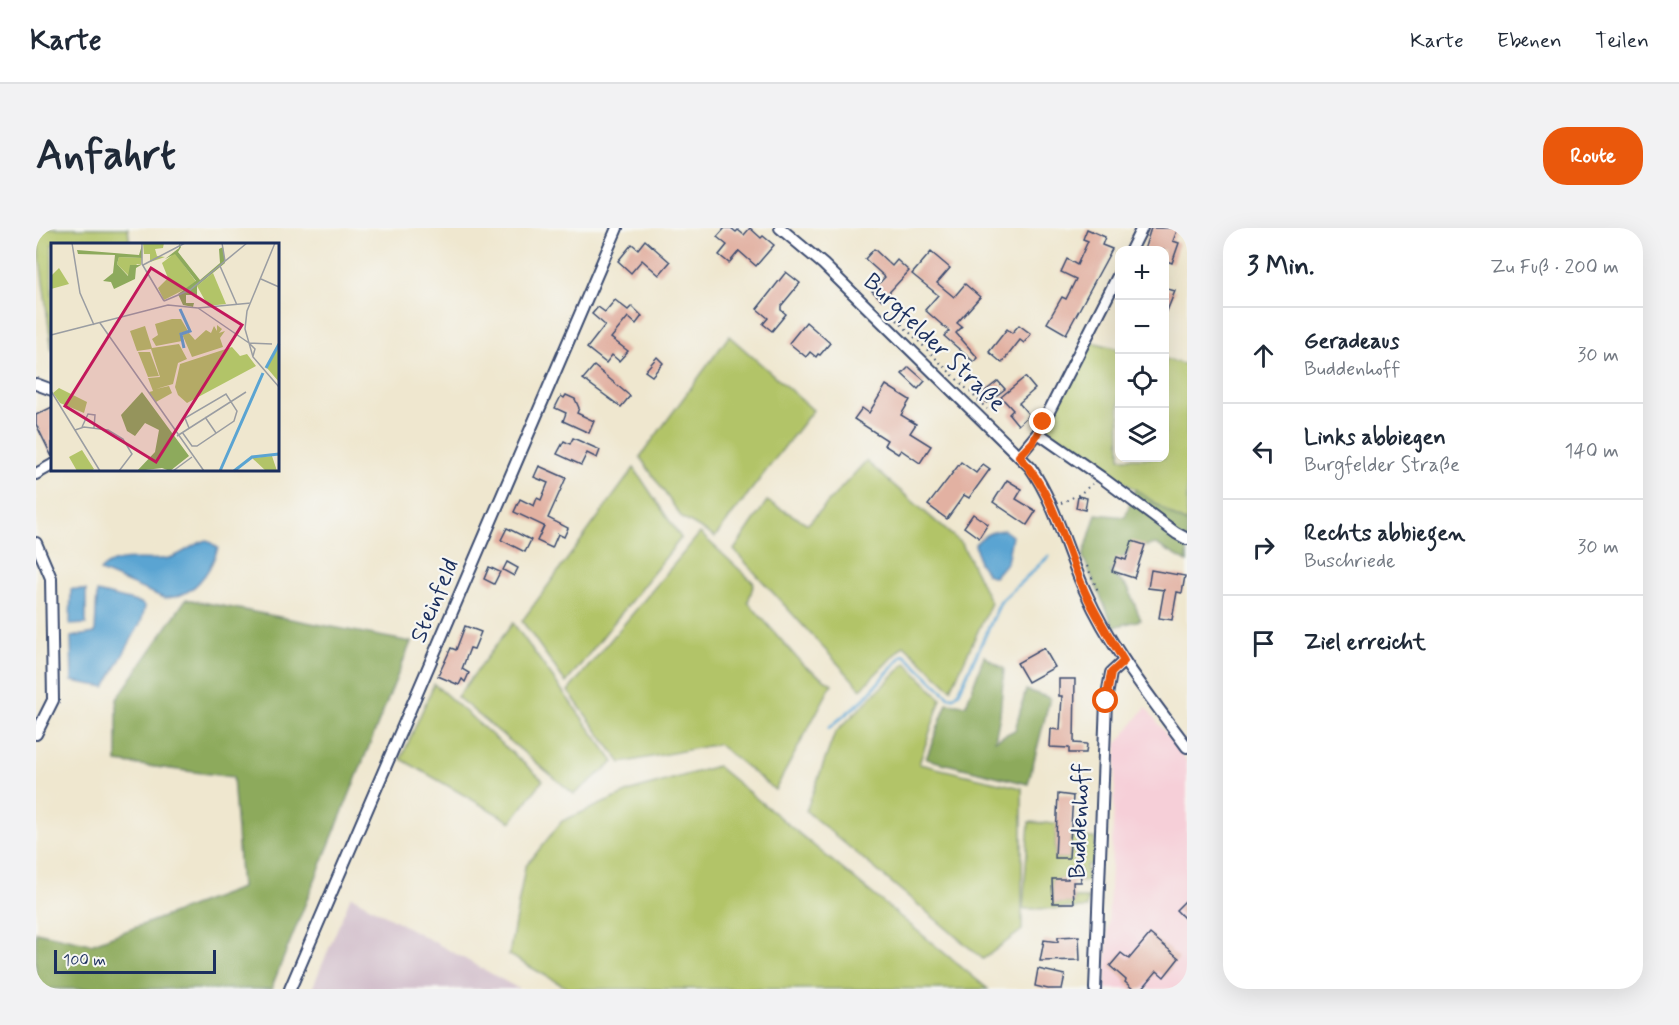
<!DOCTYPE html>
<html lang="de">
<meta charset="utf-8">
<style>
:root{--surface:#fff;--page:#f2f2f3;--text:#1f2937;--muted:#747a83;--line:#e0e1e3;--accent:#ea580c}
body{margin:0;font-family:Mynerve,sans-serif;background:var(--page);color:var(--text)}
.controls{position:absolute;right:18px;top:18px;display:grid;overflow:hidden;border-radius:12px;box-shadow:0 6px 24px #0002}
.controls button{width:54px;height:54px;display:grid;place-items:center;padding:0;border:0;border-bottom:2px solid var(--line);background:var(--surface);color:var(--text);font:30px sans-serif}
.scale{position:absolute;left:18px;bottom:15px;width:162px;box-sizing:border-box;padding-left:6px;border:3px solid #1b2f5e;border-top:0;font-size:16px;line-height:21px;white-space:nowrap;color:#1b2f5e;-webkit-text-stroke:4px #f6f6f2;paint-order:stroke}
.stop{position:absolute;width:18px;height:18px;margin:-14px;border:4px solid #ea580c;border-radius:50%;background:#fff}
.stop.end{background:#ea580c;border-color:#fff;box-shadow:0 2px 6px #0008}
.list{margin:0;padding:0;list-style:none}
h2{display:flex;justify-content:space-between;align-items:center;height:78px;margin:0;padding:0 24px;font-size:26px}
h2 small{font-size:20px;font-weight:400;color:var(--muted)}
.list li{display:grid;grid-template-columns:39px 1fr auto;gap:18px;align-items:center;box-sizing:border-box;height:96px;padding:0 24px;border-top:2px solid var(--line)}
.list b{display:block;font-size:22px;white-space:nowrap}
.list p{margin:0;font-size:20px;white-space:nowrap;color:var(--muted)}
.list em{font-size:20px;font-style:normal;color:var(--muted)}
.icon{flex:none;width:33px;height:33px;fill:none;stroke:currentColor;stroke-width:2;stroke-linecap:round;stroke-linejoin:round}
.map{position:relative;flex:none;width:1151px;height:761px;overflow:hidden;border-radius:24px}
header{display:flex;align-items:center;gap:36px;box-sizing:border-box;height:84px;padding:0 30px;background:var(--surface);border-bottom:2px solid var(--line)}
header strong{font-size:28px}
nav{display:flex;gap:33px;margin-inline-start:auto;font-size:21px}
.intro{display:flex;align-items:center;justify-content:space-between;box-sizing:border-box;height:144px;padding:0 36px}
h1{margin:0;font-size:42px}
.button{padding:15px 27px;border-radius:24px;background:var(--accent);color:#fff;font-size:21px;font-weight:700}
main{display:flex;gap:36px;padding:0 36px}
aside{flex:1;background:var(--surface);border-radius:24px;box-shadow:0 6px 24px #0002}
.map>svg:first-child{display:block}
.built{fill:#f6cfd8}
.industrial{fill:#d1bdca}
.green{fill:#b2c468;stroke:#667a63;stroke-width:1.5}
.forest{fill:#8daa5c;stroke:#546c5d;stroke-width:1.5}
.water{fill:#5aa4d2;stroke:#3a6a98;stroke-width:1.5}
.lines{fill:none;stroke-linecap:round;stroke-linejoin:round}
.stream{stroke:#5aa4d2;stroke-width:3}
.building{fill:#e2b1a2}
.minor-casing{stroke:#3b4b6f;stroke-width:14}
.path{stroke:#3b4b6f;stroke-width:2;stroke-dasharray:1.5 4.5;stroke-linecap:butt}
.minor{stroke:#fff;stroke-width:10}
.route{stroke:#ea580c;stroke-width:8}
.labels{text-anchor:middle;dominant-baseline:central;stroke-width:4.5;stroke-linejoin:round;paint-order:stroke}
.street-label{font-size:24px;fill:#1b2f5e;stroke:#f6f6f2}
.inset-river{fill:none;stroke:#5aa4d2;stroke-width:3}
.inset-road{fill:none;stroke:#9a9da2;stroke-width:1.5}
.view{fill:#c2185b;fill-opacity:0.15;stroke:#c2185b;stroke-width:3}
.inset-edge{fill:none;stroke:#1b2f5e;stroke-width:3}
</style>
<header>
<strong>Karte</strong>
<nav><a>Karte</a><a>Ebenen</a><a>Teilen</a></nav>
</header>
<div class="intro"><h1>Anfahrt</h1><a class="button">Route</a></div>
<main>
<div class="map">
<svg width="1151" height="761" viewBox="0 0 1151 761">
<rect width="100%" height="100%" fill="#f6f6f2"/>
<filter id="ink" filterUnits="userSpaceOnUse"><feTurbulence type="fractalNoise" baseFrequency=".0167" numOctaves="2"/><feDisplacementMap in="SourceGraphic" scale="12" xChannelSelector="R" yChannelSelector="G"/><feConvolveMatrix kernelMatrix="1 2 1 2 8 2 1 2 1" color-interpolation-filters="sRGB"/></filter>
<filter id="wash" filterUnits="userSpaceOnUse"><feTurbulence type="fractalNoise" baseFrequency=".008" numOctaves="4" result="noise"/><feDisplacementMap in="SourceGraphic" scale="24" xChannelSelector="R" yChannelSelector="G"/><feGaussianBlur stdDeviation="1.35" result="paint"/><feColorMatrix in="noise" values="0 0 0 0 0 0 0 0 0 0 0 0 0 0 0 0 0 1.4 0 .05"/><feComposite in="paint" operator="in"/></filter>
<g filter="url(#wash)">
<rect width="100%" height="100%" fill="#efe7cf"/>
<!-- built -->
<polygon class="built" points="1110,479 1151,534 1151,761 1069,761 1081,516"/>
<!-- industrial -->
<polygon class="industrial" points="315,668 483,761 276,761"/>
<!-- green -->
<g class="green">
<polygon points="0,0 92,0 94,16 16,16 16,123"/>
<polygon points="693,108 777,182 679,309 646,290 604,229"/>
<polygon points="1056,114 1083,121 1084,230 1128,230 1129,131 1151,137 1151,295 1142,291 1009,200"/>
<polygon points="830,233 926,316 955,375 915,461 868,417 825,461 698,322 731,273 772,296"/>
<polygon points="598,240 645,310 530,455 486,393"/>
<polygon points="664,305 718,355 712,374 767,437 796,456 739,562 682,516 585,535 532,463"/>
<polygon points="477,395 578,534 538,566 421,469"/>
<polygon points="870,435 905,471 883,536 986,560 986,702 947,731 770,583 799,505"/>
<polygon points="398,456 507,552 475,594 365,531"/>
<polygon points="681,538 952,761 533,761 473,727 489,639 526,593 595,563"/>
<polygon points="993,594 1035,597 1034,602 1020,601 1019,630 1033,630 1034,609 1059,610 1059,635 1050,638 1052,653 1045,654 1044,641 1031,642 1032,651 1016,652 1017,675 1038,675 1038,670 1052,670 1051,680 987,681"/>
</g>
<!-- forest -->
<g class="forest">
<polygon points="1099,261 1142,291 1151,295 1151,334 1120,316 1093,322 1074,344 1092,360 1105,392 1078,399 1047,329 1060,286 1089,289"/>
<polygon points="150,371 375,414 235,761 0,761 0,704 55,716 205,660 197,549 81,534 81,471"/>
<polygon points="948,428 968,441 964,487 959,512 979,502 990,462 1014,470 992,556 890,531 911,475 930,477"/>
</g>
<!-- water -->
<g class="water">
<path d="M968 302 976 308 971 334 958 349 951 346 943 335 939 316C948 307 955 303 968 302Z"/>
<path d="M171 312 182 320C174 345 157 370 128 370L64 343C80 324 111 335 133 330 147 327 157 315 171 312Z"/>
<polygon points="35,361 50,362 50,396 34,397"/>
<polygon points="61,364 105,375 109,379 105,394 69,459 36,453 35,409 59,405"/>
</g>
<g class="lines">
<!-- stream -->
<polyline class="stream" points="793,500 828,471 866,428 869,427 913,469 918,469 923,464 965,373 1013,328"/>
</g>
<g id="blocks">
<!-- building -->
<g class="building">
<polygon points="689,0 695,0 700,4 702,2 708,7 714,0 725,10 727,8 738,17 720,38 703,23 693,35 683,27 691,17 681,9"/>
<polygon points="1115,0 1142,0 1137,13 1143,15 1136,35 1128,32 1128,22 1108,22"/>
<polygon points="1051,1 1069,9 1066,17 1076,21 1030,106 1011,95 1026,69 1030,71 1040,51 1025,44 1031,31 1041,37 1052,13 1047,11"/>
<polygon points="609,12 634,34 623,47 606,32 595,45 582,33 596,16 602,21"/>
<polygon points="838,21 856,38 861,32 873,43 846,72 836,63 849,49 829,31"/>
<polygon points="895,24 914,40 901,55 918,69 929,56 944,69 921,95 926,99 920,105 942,130 938,134 908,108 913,103 889,82 902,67 876,46"/>
<polygon points="750,44 764,55 745,78 745,82 750,86 736,103 727,96 732,90 721,81"/>
<polygon points="1128,60 1139,63 1129,88 1128,88"/>
<polygon points="579,72 592,82 596,78 606,88 600,96 592,89 575,110 592,123 583,133 576,127 570,135 551,120 569,97 556,86 562,79 569,84"/>
<polygon points="770,94 794,115 784,127 782,126 780,129 774,124 770,129 753,115"/>
<polygon points="983,97 995,106 988,115 984,112 966,135 953,124 971,101 976,105"/>
<polygon points="621,129 627,135 616,148 609,143"/>
<polygon points="558,138 594,168 585,179 547,151"/>
<polygon points="873,139 889,153 882,161 866,146"/>
<polygon points="989,149 999,161 983,175 993,187 982,197 973,186 977,182 965,169"/>
<polygon points="962,153 969,161 951,175 944,167"/>
<polygon points="850,157 874,172 865,187 880,196 874,205 895,218 884,235 865,222 862,226 848,217 851,212 818,191 826,180 833,185"/>
<polygon points="530,167 539,171 543,180 541,185 558,193 553,205 527,193 530,185 519,180 525,168 528,170"/>
<polygon points="16,179 16,229 0,196 0,187"/>
<polygon points="537,210 564,222 561,230 551,225 545,237 521,226 528,213 534,216"/>
<polygon points="925,234 940,245 947,236 954,241 933,270 928,267 911,291 892,277"/>
<polygon points="503,238 530,250 512,290 532,300 528,309 522,306 516,320 501,313 508,298 478,284 484,271 498,278 501,270 505,272 512,255 498,249"/>
<polygon points="971,252 986,261 980,271 1000,283 991,297 957,274"/>
<polygon points="1042,268 1051,270 1049,282 1040,280"/>
<polygon points="937,286 952,296 943,310 928,299"/>
<polygon points="471,300 495,312 489,324 465,312"/>
<polygon points="1096,313 1109,317 1098,350 1076,343 1081,329 1090,332"/>
<polygon points="471,334 482,340 478,348 467,342"/>
<polygon points="453,339 464,344 458,356 448,351"/>
<polygon points="1115,342 1149,348 1146,365 1141,364 1136,392 1123,390 1128,362 1112,360"/>
<polygon points="429,398 445,404 438,421 434,420 426,441 433,445 429,454 426,451 423,457 402,448 415,420 420,422"/>
<polygon points="1008,420 1019,439 992,454 981,435"/>
<polygon points="1023,451 1039,451 1038,515 1051,516 1050,525 1033,525 1033,520 1014,519 1015,501 1024,502 1026,468 1023,468"/>
<polygon points="1022,566 1037,568 1033,630 1019,630"/>
<polygon points="1031,641 1044,641 1045,654 1037,654 1038,675 1017,675 1016,651 1032,651"/>
<polygon points="1151,671 1151,693 1140,682"/>
<polygon points="1114,706 1143,730 1128,749 1121,743 1106,761 1097,761 1089,754 1090,752 1074,738 1085,725 1093,731"/>
<polygon points="1043,708 1044,732 1004,733 1008,712 1022,714 1022,709"/>
<polygon points="1002,741 1029,747 1026,761 1012,761 999,758"/>
</g>
</g>
</g>
<g filter="url(#ink)">
<use href="#blocks" fill-opacity="0" stroke="#3b4b6f" stroke-width="1.5"/>
<g class="lines">
<defs>
<g id="minor">
<path d="M744 0 787 36 994 239C1021 278 1030 323 1050 365 1075 421 1115 470 1151 519"/>
<polyline points="1095,22 1106,0"/>
<polyline points="0,156 16,162"/>
<polyline points="1002,205 1065,249 1140,305 1151,311"/>
<polyline points="983,228 1002,205 1084,44"/>
<polyline points="0,246 16,237"/>
<polyline points="0,315 15,350 17,472 0,506"/>
<polyline points="254,761 581,0"/>
<polyline points="1059,761 1070,473 1075,445 1088,433"/>
</g>
</defs>
<!-- minor casing -->
<use href="#minor" class="minor-casing"/>
<!-- path -->
<g class="path">
<polyline points="861,92 951,181"/>
<polyline points="1025,275 1044,266 1056,256"/>
<polyline points="1051,338 1062,363"/>
</g>
<!-- minor -->
<use href="#minor" class="minor"/>
</g>
</g>
<g class="lines" filter="url(#ink)">
<!-- route -->
<path class="route" d="M1007 194 997 214 983 228C1019 267 1028 317 1049 364 1060 388 1074 410 1088 433L1075 445 1070 473"/>
</g>
<g class="labels">
<!-- street labels -->
<g class="street-label">
<text transform="translate(898 115) rotate(44)">Burgfelder Straße</text>
<text transform="translate(399 373) rotate(-67)">Steinfeld</text>
<text transform="translate(1044 593) rotate(-88)">Buddenhoff</text>
</g>
</g>
<!-- overview -->
<g transform="translate(15 15)">
<rect width="228" height="228" fill="#efe7cf"/>
<path d="M92 0H113L112 5 104 6 106 13 114 14 99 19V11H93ZM124 10 146 40 113 57 107 45 117 35 111 20ZM68 14 91 15 90 22 86 21 78 33 66 21ZM8 25 18 41 0 46V33ZM162 30 175 61 157 63 146 43ZM121 76H130L137 88 129 90 131 98 105 103 101 96 107 92 104 81ZM166 82 171 86 168 90 174 88 169 95 172 104 141 114 131 91 138 90 144 97 155 87 160 90 163 83 166 88ZM94 83 101 105 128 101 136 116 127 120 122 141 105 146 118 143 121 150 105 159 98 149 102 148 97 135 109 134 100 106 86 108 79 88ZM228 102V139L216 125ZM181 104 189 113 196 111 205 123 136 160 127 152 124 144 129 121ZM87 109H99L108 133 97 134ZM8 145 36 159 33 170 9 160 2 150ZM31 207 43 226 40 228H26L18 214ZM221 213 226 228H215L201 215Z" fill="#b2c468"/>
<path d="M128 0 130 4 127 9 149 37 169 20 168 6 172 4 174 20 146 43V52H135V60H143L142 64 132 62 127 51 145 38 124 11 114 16 128 5ZM91 2V15L68 14 66 21 77 33 79 22H90L85 25 84 36 63 46 60 39 52 38 62 30 64 12 27 11 26 7 88 12ZM91 149 138 213 119 228 111 225 86 228 104 209 108 187 94 180 84 193 76 188 70 172Z" fill="#8daa5c"/>
<path class="inset-river" d="M129 66 139 88 130 91 133 105M215 125 228 101M169 228 212 130M183 228 201 214 228 211"/>
<path class="inset-road" d="M21 0 29 50 43 82M91 0V21L113 58M171 0 174 18M224 0 196 68 194 86 202 114 228 144M92 22 134 0M169 23 186 62M210 36 228 44M113 58 139 47 196 0M147 65 198 100 204 106 202 113M49 80 153 228M0 92 117 62 147 65 200 60M198 100 221 101M0 148 49 228M154 174 165 190M31 184 37 171 44 172 43 185M24 187 33 184 57 187 72 196 81 211 68 228M131 189 141 203H146L183 178 186 168 175 151 134 175 138 185M126 193 195 149M122 228 141 214"/>
<path class="view" d="M100 25 191 82 105 219 14 163Z"/>
<rect width="228" height="228" class="inset-edge"/>
</g>
</svg>
<div class="controls">
<button>+</button>
<button>−</button>
<button><svg class="icon" aria-label="locate" viewBox="0 0 24 24"><circle cx="12" cy="12" r="6"/><path d="M12 2v4M12 18v4M2 12h4M18 12h4"/></svg></button>
<button><svg class="icon" aria-label="layers" viewBox="0 0 24 24"><path d="M12 4l9 5-9 5-9-5zM3 14l9 5 9-5"/></svg></button>
</div>
<div class="scale">100 m</div>
<div class="stop" style="left:1070px;top:473px"></div>
<div class="stop end" style="left:1007px;top:194px"></div>
</div>
<aside>
<h2>3 Min.<small>Zu Fuß · 200 m</small></h2>
<ul class="list">
<li><svg class="icon" aria-label="ahead" viewBox="0 0 24 24"><path d="M12 20V5M6 11l6-6 6 6"/></svg><div><b>Geradeaus</b><p>Buddenhoff</p></div><em>30 m</em></li>
<li><svg class="icon" aria-label="left" viewBox="0 0 24 24"><path d="M17 20v-9H6M10 6l-5 5 5 5"/></svg><div><b>Links abbiegen</b><p>Burgfelder Straße</p></div><em>140 m</em></li>
<li><svg class="icon" aria-label="right" viewBox="0 0 24 24"><path d="M7 20v-9h11M14 6l5 5-5 5"/></svg><div><b>Rechts abbiegen</b><p>Buschriede</p></div><em>30 m</em></li>
<li><svg class="icon" aria-label="arrive" viewBox="0 0 24 24"><path d="M6 21V4h12l-3 4 3 4H6"/></svg><div><b>Ziel erreicht</b></div></li>
</ul>
</aside>
</main>
